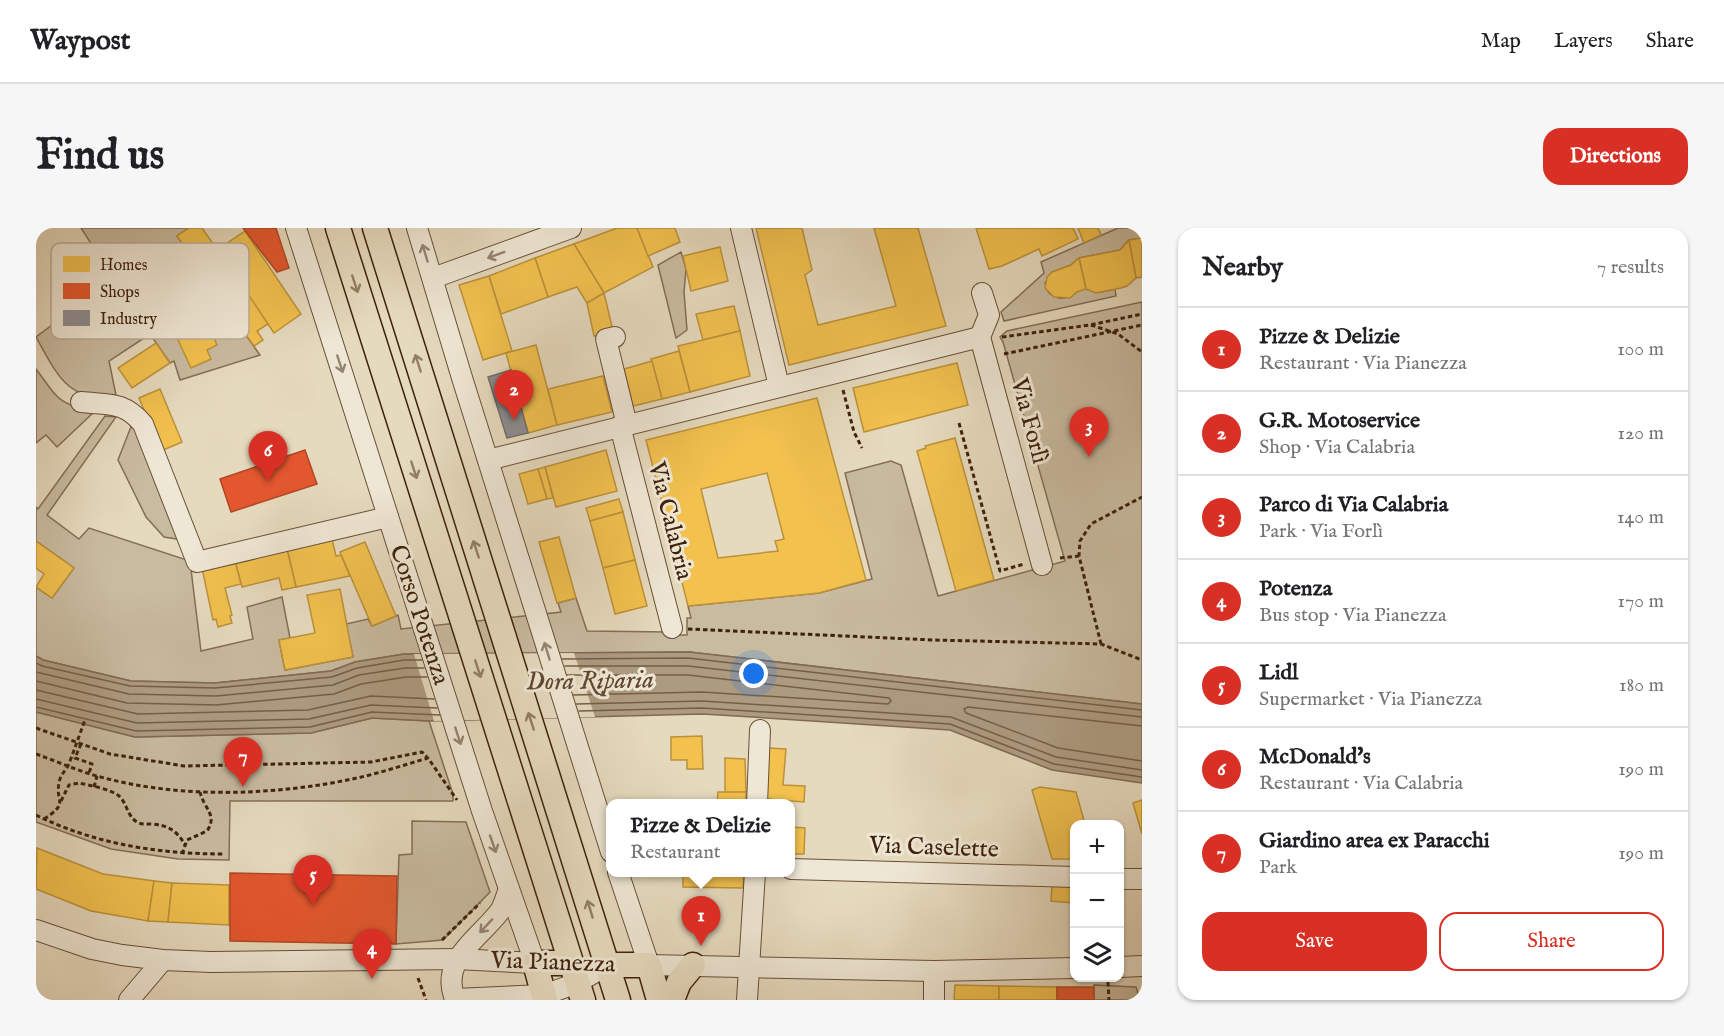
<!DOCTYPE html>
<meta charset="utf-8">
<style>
:root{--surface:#fff;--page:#f6f6f6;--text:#202124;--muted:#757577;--line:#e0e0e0;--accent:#d93025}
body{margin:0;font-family:"IM FELL English",serif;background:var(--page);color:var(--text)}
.controls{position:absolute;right:18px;bottom:18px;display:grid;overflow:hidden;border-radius:12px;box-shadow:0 2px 4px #0004}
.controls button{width:54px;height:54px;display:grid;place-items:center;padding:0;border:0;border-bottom:2px solid var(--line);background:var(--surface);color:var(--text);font:30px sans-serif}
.you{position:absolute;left:718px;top:446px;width:21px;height:21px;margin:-15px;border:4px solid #fff;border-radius:50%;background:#1a73e8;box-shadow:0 0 0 9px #1a73e833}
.badge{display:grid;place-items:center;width:39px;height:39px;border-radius:50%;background:var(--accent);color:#fff;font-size:20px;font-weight:700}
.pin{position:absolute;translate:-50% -50px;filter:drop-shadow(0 2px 3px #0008)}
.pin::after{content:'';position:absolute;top:32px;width:21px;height:18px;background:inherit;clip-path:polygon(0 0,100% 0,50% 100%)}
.popup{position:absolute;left:570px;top:571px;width:189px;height:78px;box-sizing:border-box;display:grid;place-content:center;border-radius:12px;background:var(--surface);filter:drop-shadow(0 2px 4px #0005);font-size:20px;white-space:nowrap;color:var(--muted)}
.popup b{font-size:22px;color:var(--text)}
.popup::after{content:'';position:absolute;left:50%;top:100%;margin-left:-12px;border:12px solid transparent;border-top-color:var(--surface)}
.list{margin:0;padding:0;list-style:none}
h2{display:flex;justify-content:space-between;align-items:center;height:78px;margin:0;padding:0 24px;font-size:26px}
h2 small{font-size:20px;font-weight:400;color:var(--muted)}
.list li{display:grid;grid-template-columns:39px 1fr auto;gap:18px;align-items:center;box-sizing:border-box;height:84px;padding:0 24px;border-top:2px solid var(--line)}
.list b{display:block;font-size:22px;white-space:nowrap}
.list p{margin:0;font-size:20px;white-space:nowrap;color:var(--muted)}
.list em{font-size:20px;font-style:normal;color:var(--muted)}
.actions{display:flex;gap:12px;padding:18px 24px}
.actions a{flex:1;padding:14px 0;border:2px solid var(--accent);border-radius:18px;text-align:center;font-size:21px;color:var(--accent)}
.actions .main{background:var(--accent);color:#fff}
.icon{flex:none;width:33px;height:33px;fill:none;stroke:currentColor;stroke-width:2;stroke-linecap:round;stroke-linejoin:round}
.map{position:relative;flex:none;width:1106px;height:772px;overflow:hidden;border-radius:18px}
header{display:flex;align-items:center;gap:36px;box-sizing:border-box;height:84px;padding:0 30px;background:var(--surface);border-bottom:2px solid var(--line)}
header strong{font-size:28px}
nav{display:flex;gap:33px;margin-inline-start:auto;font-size:21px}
.intro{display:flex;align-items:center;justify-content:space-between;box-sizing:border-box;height:144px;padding:0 36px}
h1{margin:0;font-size:42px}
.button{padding:15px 27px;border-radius:18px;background:var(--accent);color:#fff;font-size:21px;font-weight:700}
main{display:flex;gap:36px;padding:0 36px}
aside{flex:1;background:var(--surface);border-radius:18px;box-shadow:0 2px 4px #0004}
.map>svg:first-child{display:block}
.green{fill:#c9bba0;stroke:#846e56;stroke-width:1.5}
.water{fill:#ad9b81;stroke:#816a52;stroke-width:1.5}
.pier{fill:#e6dabe}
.homes{fill:#f2c14e;stroke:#bc913a;stroke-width:1.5;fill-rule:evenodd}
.shops{fill:#e4572e;stroke:#b24724;stroke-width:1.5}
.industry{fill:#8d8d92;stroke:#756d6a;stroke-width:1.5}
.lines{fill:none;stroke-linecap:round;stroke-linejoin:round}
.shore{stroke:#765e46;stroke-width:1.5}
.minor-casing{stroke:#684f38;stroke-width:22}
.major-casing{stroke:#3e210b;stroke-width:27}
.path{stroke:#3e210b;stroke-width:3;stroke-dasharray:4.5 3;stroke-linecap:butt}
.minor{stroke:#efe7d5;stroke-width:20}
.major{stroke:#e6dabe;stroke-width:24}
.path-bridge{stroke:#3e210b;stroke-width:3;stroke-dasharray:4.5 3;stroke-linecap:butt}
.oneway{stroke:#968470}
.oneway2{stroke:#927e64}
.labels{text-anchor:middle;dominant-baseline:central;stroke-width:6;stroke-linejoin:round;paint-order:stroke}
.street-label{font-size:24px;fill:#3e210b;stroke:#efe7d5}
.water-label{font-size:26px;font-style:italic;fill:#5f462e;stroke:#efe7d5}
.key{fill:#efe7d5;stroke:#baac98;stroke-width:1.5}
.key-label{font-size:16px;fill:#3e210b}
</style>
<header>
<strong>Waypost</strong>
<nav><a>Map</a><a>Layers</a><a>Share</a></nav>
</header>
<div class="intro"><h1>Find us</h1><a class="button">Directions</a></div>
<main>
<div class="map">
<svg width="1106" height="772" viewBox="0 0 1106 772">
<rect width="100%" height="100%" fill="#e6dabe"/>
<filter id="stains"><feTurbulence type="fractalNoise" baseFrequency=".00333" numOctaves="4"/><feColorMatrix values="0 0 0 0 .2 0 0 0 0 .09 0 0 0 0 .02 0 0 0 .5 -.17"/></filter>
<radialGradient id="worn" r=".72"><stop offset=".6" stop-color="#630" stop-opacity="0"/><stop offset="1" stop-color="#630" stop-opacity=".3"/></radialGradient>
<!-- green -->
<g class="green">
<path d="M45 0H153L141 8 173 54 194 40 210 63 189 78 224 127 144 152 138 133 134 135 114 106 73 133 80 167C32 177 20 144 0 109L78 51Z"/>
<path d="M1082 0H1106V10L1093 12 1084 22 1043 30 1035 37 1016 44 1009 55 1013 65C1031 79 1034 61 1049 61 1053 61 1056 64 1059 64 1065 65 1073 62 1079 61L1080 68 968 93 965 84 1008 45 1005 34Z"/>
<polygon points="645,24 650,41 648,64 651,102 640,110 622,37"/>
<polygon points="1106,74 1106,476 653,424 368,426 319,434 295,443 179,455 95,453 7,432 0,428 0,359 16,370 38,340 0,313 0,279 2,281 69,188 80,189 11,287 43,311 53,300 154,333 165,423 217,411 211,379 246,369 254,410 243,412 249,442 317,429 310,396 332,391 336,398 362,387 365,401 525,384 522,375 540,370 551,403 632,404 640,407 651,407 651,390 655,390 652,378 783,365 836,351 809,245 855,233 865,237 902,368 1029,333 967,114 964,109 971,103"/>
<path d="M0 141C21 169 23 179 60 182L21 219 10 207 0 215Z"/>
<polygon points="96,196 103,200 147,312 128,309 110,289 82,232"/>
<polygon points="0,484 99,509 275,505 336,490 393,493 417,566 417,573 194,573 193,632 142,631 75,621 0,594"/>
<polygon points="376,593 430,594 454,664 407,712 360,716 363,627 376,626"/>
<polygon points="1058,757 1100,759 1104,772 1058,772"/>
</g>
<!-- water -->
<polygon class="water" points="653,424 1106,476 1106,555 1016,542 914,502 700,488 666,486 393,493 336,490 275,505 99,509 0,484 0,428 7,432 95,453 179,455 295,443 319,434 368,426"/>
<!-- pier -->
<polygon class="pier" points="538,425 559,489 398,493 378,426"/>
<!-- homes -->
<g class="homes">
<polygon points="153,0 166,0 194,40 173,54 141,8"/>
<polygon points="581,0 601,0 617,39 568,65 538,16"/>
<polygon points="601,0 639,0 644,14 612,28"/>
<polygon points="720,0 766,0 776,42 769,47 782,97 860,78 838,0 882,0 910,98 753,137"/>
<polygon points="940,0 1037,0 1042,11 1006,28 1003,21 966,38 953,41"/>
<polygon points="1042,0 1062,0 1065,7 1048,15"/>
<polygon points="209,3 265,86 238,105 181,22"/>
<polygon points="1106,10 1106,49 1100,50 1093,12"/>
<polygon points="1093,12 1100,50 1091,58 1085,60 1060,65 1050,61 1043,30 1084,22"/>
<polygon points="538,16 568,65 551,75 541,59 512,69 499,30"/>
<polygon points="684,19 692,53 655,63 647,28"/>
<polygon points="499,30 512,69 465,86 453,48"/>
<polygon points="1043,30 1050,61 1041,64 1034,70 1018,69 1009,60 1011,49 1016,44 1035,37"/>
<polygon points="453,48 476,123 447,132 423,57"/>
<polygon points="210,63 232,96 221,103 227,112 218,118 189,78"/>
<polygon points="568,65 577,103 558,108 551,75"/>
<polygon points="698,78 704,103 667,112 660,86"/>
<polygon points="173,99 181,117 171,122 175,131 155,140 142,112"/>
<polygon points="704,103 714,148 654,164 642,118"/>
<polygon points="120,115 134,135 96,160 82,140"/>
<polygon points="500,117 521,197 492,205 470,125"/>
<polygon points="643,123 654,164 626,171 615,131"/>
<polygon points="616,133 626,171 597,178 588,141"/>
<polygon points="921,135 932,177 828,204 817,160"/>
<polygon points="567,148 576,184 521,197 512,161"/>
<polygon points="124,161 146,214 125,223 103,170"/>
<path d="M781 170 830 352 783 365 652 378 610 212ZM731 245 748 311 739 313 742 323 682 330 665 261Z"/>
<polygon points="919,210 958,352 920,363 881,223 890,220 889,218"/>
<polygon points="570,222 581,263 520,279 509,239"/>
<polygon points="509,239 517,270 511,271 502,241"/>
<polygon points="502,241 511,271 492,276 483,246"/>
<polygon points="583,271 587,284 554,293 550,280"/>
<polygon points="587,284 599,332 567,340 554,293"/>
<polygon points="523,309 540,370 521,375 503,314"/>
<polygon points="296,311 300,328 305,327 314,348 260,359 251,321"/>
<polygon points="0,313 38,340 16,370 0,359 8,346 0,340"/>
<polygon points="329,314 360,388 336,398 304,324"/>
<polygon points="251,321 260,359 246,362 243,350 206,359 199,333"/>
<polygon points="599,332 611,378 579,386 567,340"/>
<polygon points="199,333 205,356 189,360 196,387 194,388 196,395 182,399 180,391 177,392 166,340"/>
<polygon points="304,361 317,429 249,442 243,412 279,405 271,367"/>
<polygon points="666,508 667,541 651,541 651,532 635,532 635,509"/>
<polygon points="733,520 750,521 747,557 769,558 768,574 730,571"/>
<polygon points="689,530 709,531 710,564 689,565"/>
<polygon points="1004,559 1040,564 1049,596 1038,596 1038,631 1016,631 996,562"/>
<polygon points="682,564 710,564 710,576 681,576"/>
<polygon points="730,571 752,573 752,576 730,576"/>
<polygon points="1106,572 1106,606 1097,575"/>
<polygon points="755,599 769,600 768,626 755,626"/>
<polygon points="1,620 67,646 118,653 112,693 55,683 0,661"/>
<polygon points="647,644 708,644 707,660 647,659"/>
<polygon points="118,653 136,655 132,694 112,693"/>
<polygon points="136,655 193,657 193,697 132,694"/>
<polygon points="1016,658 1038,659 1038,675 1015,673"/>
<polygon points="919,757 963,758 963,772 918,772"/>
<polygon points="963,758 1021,759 1021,772 963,772"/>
</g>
<!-- shops -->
<g class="shops">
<polygon points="207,0 240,0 253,40 241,44"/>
<polygon points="269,222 281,256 195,284 184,251"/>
<polygon points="194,645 361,648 360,716 194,713"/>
<rect x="1021" y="759" width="37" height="13"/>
</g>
<!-- industry -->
<polygon class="industry" points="475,142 492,205 471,210 452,149"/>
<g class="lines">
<!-- shore -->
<g class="shore">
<polyline points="526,431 652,430 1106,482"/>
<polyline points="0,435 6,438 94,458 179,460 296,449 321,440 368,432 386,432"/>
<polyline points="529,438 652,438 1106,489"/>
<polyline points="0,444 93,466 180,468 297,457 323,447 369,440 388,440"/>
<polyline points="531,447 652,447 853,470 855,473 852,476 666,464 537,467"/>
<polyline points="0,453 91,475 180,477 298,466 325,456 370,449 391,449"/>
<polyline points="0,462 102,486 272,482 335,468 398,471"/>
<polyline points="0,471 101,495 273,491 335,477 401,480"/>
<polyline points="540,476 666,473 915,489 1020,529 1106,542"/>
<polyline points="0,479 100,503 274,499 336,484 404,487"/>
<polyline points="543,483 666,480 914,496 1018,536 1106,549"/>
<polyline points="1106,498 932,479 928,481 930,485 1022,520 1106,533"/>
</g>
<defs>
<g id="minor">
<polyline points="381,0 427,153 575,624"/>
<polyline points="705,0 743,158"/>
<polyline points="397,50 535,0"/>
<polyline points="946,65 953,87 944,109 1006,337"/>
<polyline points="579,109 570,111 591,197"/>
<path d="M45 174C73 177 88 173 107 196L161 334 352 289"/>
<polyline points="584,198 636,400"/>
<polyline points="452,232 944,109"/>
<polyline points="721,576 724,502"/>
<polyline points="755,641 1038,649"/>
<polyline points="582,644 613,737 898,743 1038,740"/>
<polyline points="1084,651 1106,651"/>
<polyline points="0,702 56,721 86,727 127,732 175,734 420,731 499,735 446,583 260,0"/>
<polyline points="1084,739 1106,738"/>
<polyline points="898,743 898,772"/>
<polyline points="419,771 508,767 541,755 571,737"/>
<path d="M419 771C403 732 444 710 464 683 468 677 470 668 473 661"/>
<polyline points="93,772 127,732"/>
<polyline points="711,772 719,644"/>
</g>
<g id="major">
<polyline points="302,0 547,772"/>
<polyline points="339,0 582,772"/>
<polyline points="571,737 613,737 623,772"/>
<polyline points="509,772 499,735 535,735"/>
<polyline points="636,772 643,754 657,737"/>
</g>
</defs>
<!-- minor casing -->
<use href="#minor" class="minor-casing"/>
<!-- major casing -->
<use href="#major" class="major-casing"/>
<!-- path -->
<g class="path">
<polyline points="1055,97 1082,106 1106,124"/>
<polyline points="966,109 1054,97 1106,86"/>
<polyline points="968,126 1106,97"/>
<polyline points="807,162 818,204 826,220"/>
<polyline points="923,195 964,343 988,336"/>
<polyline points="1024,330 1043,328"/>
<polyline points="652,401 898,412 1065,416 1106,432"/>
<polyline points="1065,416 1043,328 1044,313 1055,296 1106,269"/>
<polyline points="0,500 74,526 148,538 335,534 386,524 391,529"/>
<polyline points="45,516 39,530 56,536 53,545"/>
<path d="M0 526C20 533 40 542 61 548 142 571 238 568 321 550 344 545 368 537 392 530L421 572"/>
<polyline points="58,559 61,548"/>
<path d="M25 573 33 557 43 555C53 557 77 562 83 568 91 575 91 588 101 594 106 597 110 596 115 596 131 597 141 602 149 617"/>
<path d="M0 587C58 616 123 626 187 626"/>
<path d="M8 591C34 574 19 575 23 555 24 546 32 541 34 533"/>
<path d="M146 626 151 612 171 603C182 587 168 581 164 564"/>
<polyline points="406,712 444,675"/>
<polyline points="382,750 390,772"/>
<polyline points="1072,754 1073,772"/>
</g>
<!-- minor -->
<use href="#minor" class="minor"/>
<!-- major -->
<use href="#major" class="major"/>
<!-- path-bridge -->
<polyline class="path-bridge" points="34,533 49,492"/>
</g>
<!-- one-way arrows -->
<defs><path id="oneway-shaft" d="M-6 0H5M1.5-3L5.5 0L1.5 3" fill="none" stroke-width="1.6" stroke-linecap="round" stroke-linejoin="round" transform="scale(1.5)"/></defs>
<g class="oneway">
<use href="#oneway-shaft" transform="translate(389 25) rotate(-107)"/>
<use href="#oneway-shaft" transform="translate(460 27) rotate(160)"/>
<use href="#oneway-shaft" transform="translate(304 136) rotate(72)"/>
<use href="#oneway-shaft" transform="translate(511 423) rotate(-107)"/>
<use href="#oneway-shaft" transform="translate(422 508) rotate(72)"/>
<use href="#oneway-shaft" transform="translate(457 616) rotate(71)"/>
<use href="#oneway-shaft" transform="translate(450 698) rotate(133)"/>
</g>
<g class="oneway2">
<use href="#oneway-shaft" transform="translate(319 56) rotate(72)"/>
<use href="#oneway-shaft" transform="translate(382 135) rotate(-108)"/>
<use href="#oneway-shaft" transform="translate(378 242) rotate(72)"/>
<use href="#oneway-shaft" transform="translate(440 321) rotate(-108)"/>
<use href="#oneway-shaft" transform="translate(442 441) rotate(72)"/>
<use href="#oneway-shaft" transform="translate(495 493) rotate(-108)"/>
<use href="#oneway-shaft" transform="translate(554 681) rotate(-107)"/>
</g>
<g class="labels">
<!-- street labels -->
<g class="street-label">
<text transform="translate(993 193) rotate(75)">Via Forlì</text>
<text transform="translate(634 293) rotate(76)">Via Calabria</text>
<text transform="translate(383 387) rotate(72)">Corso Potenza</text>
<text transform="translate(898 620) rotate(2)">Via Caselette</text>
<text transform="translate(517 735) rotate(2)">Via Pianezza</text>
</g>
<!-- water labels -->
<g class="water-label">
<text transform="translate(554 453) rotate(-1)">Dora Riparia</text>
</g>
</g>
<!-- legend -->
<rect x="15" y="15" width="198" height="96" rx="9" class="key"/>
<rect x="27" y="28" width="27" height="16" fill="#f2c14e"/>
<rect x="27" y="55" width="27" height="16" fill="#e4572e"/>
<rect x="27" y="82" width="27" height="16" fill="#8d8d92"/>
<g class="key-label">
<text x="64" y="42">Homes</text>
<text x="64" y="69">Shops</text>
<text x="64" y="96">Industry</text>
</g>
<rect width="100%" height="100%" filter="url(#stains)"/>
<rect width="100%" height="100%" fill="url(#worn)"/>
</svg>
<div class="controls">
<button>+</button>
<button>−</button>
<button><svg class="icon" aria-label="layers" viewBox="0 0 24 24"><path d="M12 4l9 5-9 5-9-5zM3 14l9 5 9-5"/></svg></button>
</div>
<div class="you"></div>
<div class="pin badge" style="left:665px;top:718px">1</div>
<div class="popup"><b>Pizze &amp; Delizie</b>Restaurant</div>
<div class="pin badge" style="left:478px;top:192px">2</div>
<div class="pin badge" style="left:1053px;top:229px">3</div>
<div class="pin badge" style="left:336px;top:751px">4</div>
<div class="pin badge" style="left:277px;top:677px">5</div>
<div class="pin badge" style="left:232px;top:253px">6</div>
<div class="pin badge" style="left:207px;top:559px">7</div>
</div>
<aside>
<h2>Nearby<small>7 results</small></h2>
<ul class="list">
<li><span class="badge">1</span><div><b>Pizze &amp; Delizie</b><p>Restaurant · Via Pianezza</p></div><em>100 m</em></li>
<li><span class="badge">2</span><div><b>G.R. Motoservice</b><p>Shop · Via Calabria</p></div><em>120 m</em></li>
<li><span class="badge">3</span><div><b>Parco di Via Calabria</b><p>Park · Via Forlì</p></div><em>140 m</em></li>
<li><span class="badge">4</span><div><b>Potenza</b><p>Bus stop · Via Pianezza</p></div><em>170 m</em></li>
<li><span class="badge">5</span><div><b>Lidl</b><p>Supermarket · Via Pianezza</p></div><em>180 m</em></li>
<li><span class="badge">6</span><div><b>McDonald's</b><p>Restaurant · Via Calabria</p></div><em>190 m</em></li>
<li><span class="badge">7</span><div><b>Giardino area ex Paracchi</b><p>Park</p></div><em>190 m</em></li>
</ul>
<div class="actions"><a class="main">Save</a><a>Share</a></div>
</aside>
</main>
